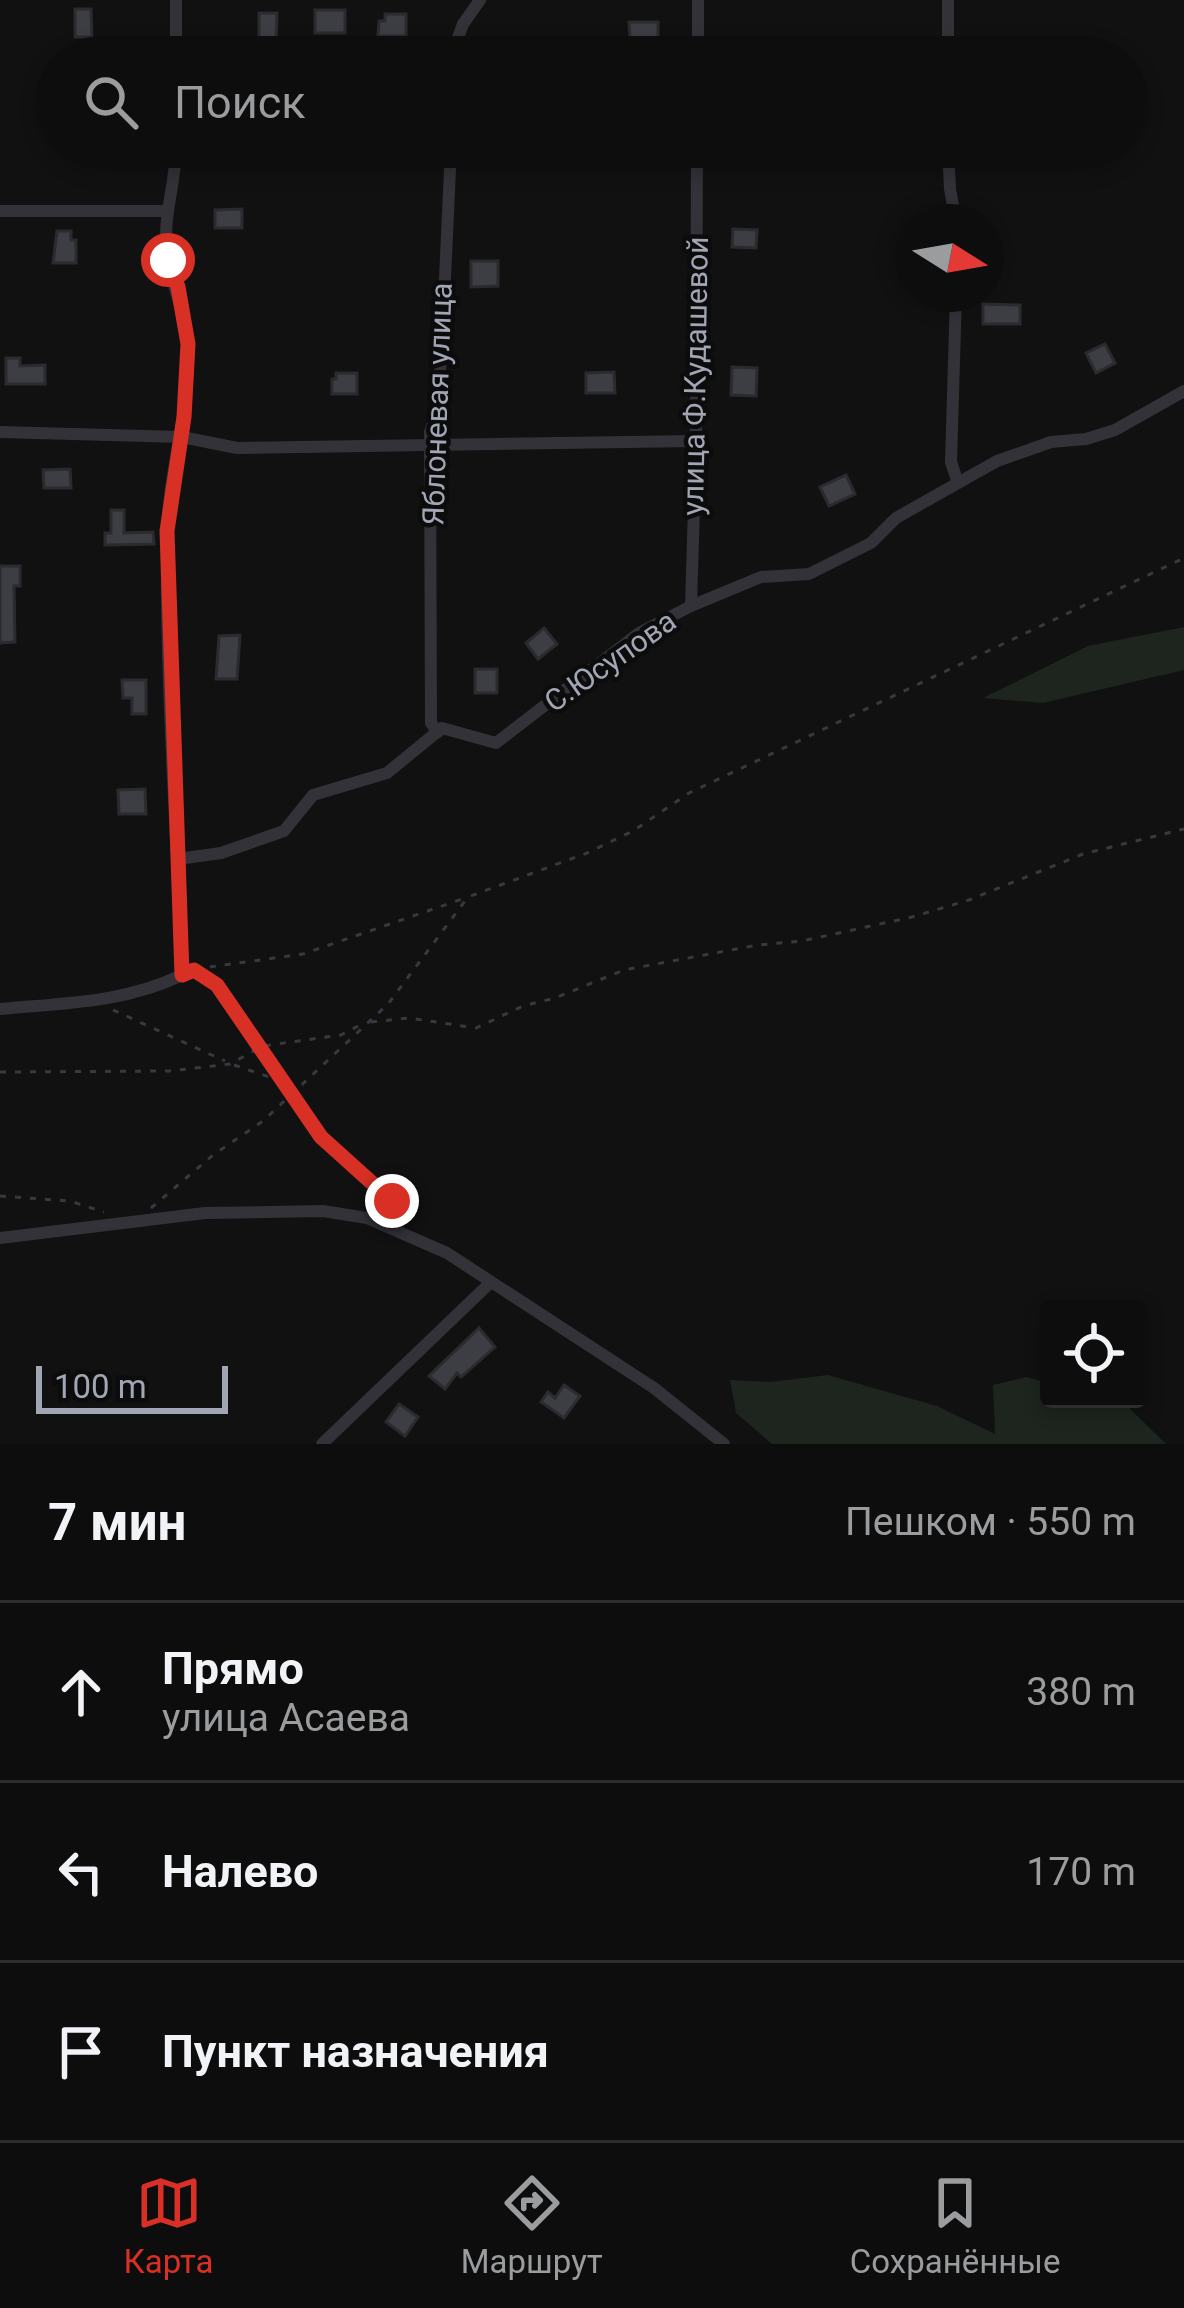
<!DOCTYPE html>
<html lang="ru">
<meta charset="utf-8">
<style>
:root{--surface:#0d0d0e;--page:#1b1b1c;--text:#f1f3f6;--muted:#9a9c9e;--line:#2d2d2e;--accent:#d93025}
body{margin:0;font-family:Roboto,sans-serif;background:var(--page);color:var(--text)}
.controls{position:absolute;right:36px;bottom:36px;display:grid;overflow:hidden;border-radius:12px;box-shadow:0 6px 18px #0003}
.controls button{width:108px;height:108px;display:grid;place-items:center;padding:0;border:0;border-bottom:3px solid var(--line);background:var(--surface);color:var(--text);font:60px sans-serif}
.compass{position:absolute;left:896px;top:204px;width:108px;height:108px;border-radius:50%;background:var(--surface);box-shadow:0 6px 18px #0003;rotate:101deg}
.scale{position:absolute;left:36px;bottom:30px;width:192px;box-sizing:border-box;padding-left:12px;border:6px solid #a1a6b4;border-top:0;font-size:33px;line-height:42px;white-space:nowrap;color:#a1a6b4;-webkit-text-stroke:9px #0c0c0d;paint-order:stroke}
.stop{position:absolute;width:36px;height:36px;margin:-27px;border:9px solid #d93025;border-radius:50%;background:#fff}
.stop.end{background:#d93025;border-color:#fff;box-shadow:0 3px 12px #0008}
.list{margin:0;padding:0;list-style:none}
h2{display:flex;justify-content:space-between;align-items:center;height:156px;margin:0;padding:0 48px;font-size:51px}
h2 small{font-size:39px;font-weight:400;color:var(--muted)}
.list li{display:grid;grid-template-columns:78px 1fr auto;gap:36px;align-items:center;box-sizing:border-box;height:180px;padding:0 48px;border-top:3px solid var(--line)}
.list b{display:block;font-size:45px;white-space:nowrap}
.list p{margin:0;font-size:39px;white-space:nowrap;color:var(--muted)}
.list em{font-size:39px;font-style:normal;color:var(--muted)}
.icon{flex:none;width:66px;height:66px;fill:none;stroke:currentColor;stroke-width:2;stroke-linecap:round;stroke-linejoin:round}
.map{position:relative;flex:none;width:1184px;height:1444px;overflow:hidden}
.search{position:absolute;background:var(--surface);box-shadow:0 6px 18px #0003;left:36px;right:36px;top:36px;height:132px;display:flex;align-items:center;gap:30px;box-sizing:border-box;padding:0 42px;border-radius:66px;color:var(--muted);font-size:45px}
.sheet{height:696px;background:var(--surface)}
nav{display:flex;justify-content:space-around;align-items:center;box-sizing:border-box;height:168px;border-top:3px solid var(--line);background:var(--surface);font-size:33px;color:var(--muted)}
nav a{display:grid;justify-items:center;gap:6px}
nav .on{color:var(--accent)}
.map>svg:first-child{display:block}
.green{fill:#1d251e}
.building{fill:#3d3e43;stroke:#2b2b2f;stroke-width:3}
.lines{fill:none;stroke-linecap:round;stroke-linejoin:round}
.path{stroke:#38393f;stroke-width:3;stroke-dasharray:6 9;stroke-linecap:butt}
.minor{stroke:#323238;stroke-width:12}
.route{stroke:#d93025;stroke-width:15}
.labels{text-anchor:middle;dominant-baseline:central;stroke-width:9;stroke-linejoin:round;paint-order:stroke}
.street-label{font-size:30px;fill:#a1a6b4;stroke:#0c0c0d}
</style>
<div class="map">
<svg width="1184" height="1444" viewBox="0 0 1184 1444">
<rect width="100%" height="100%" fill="#111112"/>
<!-- green -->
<g class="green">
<polygon points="1184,627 1184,670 1043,703 983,698 1088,646"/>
<polygon points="828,1375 937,1406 995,1434 993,1385 1026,1377 1049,1383 1049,1399 1123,1402 1166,1444 772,1444 736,1413 730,1380 770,1382"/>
</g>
<!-- building -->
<g class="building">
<polygon points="75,9 91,9 92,37 75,37"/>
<rect x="315" y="10" width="30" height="23"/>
<polygon points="259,13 277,13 276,45 259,45"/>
<polygon points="385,14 406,14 406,36 378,36 379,21 385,21"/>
<polygon points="629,22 658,22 658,40 630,41"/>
<polygon points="242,209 242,228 215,228 215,210"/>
<polygon points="733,229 757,230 756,248 732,247"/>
<polygon points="57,231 71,231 71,240 76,240 76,263 53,263"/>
<polygon points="471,261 498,261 498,286 471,287"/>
<polygon points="983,304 1020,305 1020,324 983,324"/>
<polygon points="1105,344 1115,363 1096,373 1086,353"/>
<polygon points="6,358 20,358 20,366 45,365 45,384 6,384"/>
<polygon points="732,367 757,368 756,396 731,395"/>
<polygon points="614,372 615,393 586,393 586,373"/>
<polygon points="336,373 357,373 357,394 332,394 332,379 336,379"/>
<polygon points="70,469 71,488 44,488 43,470"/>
<polygon points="846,475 855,494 829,506 820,487"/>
<polygon points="111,510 124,510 124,533 153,532 154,544 105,545 105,533 111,533"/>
<polygon points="0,566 20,566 20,586 14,586 15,642 0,643"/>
<polygon points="544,628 557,644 538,659 526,643"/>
<polygon points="240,635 237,679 216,679 219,636"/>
<rect x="475" y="669" width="22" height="24"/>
<polygon points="122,680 146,680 146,714 132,714 132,698 123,698"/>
<polygon points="145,789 146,814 119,814 118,790"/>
<polygon points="479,1328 495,1347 461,1377 457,1373 445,1389 429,1376"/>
<polygon points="564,1385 580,1396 564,1418 541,1402 548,1392 555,1398"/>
<polygon points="399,1404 418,1417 405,1436 386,1422"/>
</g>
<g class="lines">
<!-- path -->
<g class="path">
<polyline points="195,969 303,954 468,897"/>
<polyline points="196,971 217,985 321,1137 392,1201 403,1218"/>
<polyline points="113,1010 225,1061"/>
<polyline points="371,1022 409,1018 476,1028 523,1006 555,998 624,970 758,945 802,941 912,917 969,900 1083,854 1184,829"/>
<polyline points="234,1065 281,1081"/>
<polyline points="0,1072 170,1071 230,1064 263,1046 341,1035 362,1024"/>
<polyline points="0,1196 70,1201 104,1212"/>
<polyline points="151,1208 213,1155 263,1121 388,1004 468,897 587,853 633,831 689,793 1184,558"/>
</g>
<!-- minor -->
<g class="minor">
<polyline points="948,0 948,57"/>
<polyline points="176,57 176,0"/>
<polyline points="451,57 463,24 480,0"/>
<polyline points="698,57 698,0"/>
<polyline points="948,147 950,189 956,222"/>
<polyline points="0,211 165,211"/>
<polyline points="956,294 951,462 958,483"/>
<polyline points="0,432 182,437 237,448 696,441"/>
<polyline points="691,606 696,441 697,147"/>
<polyline points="438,732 431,723 430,432 436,417 442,344 451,147"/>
<polyline points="178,859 221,853 284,831 313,795 387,773 442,728 496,743 639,633 691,606 761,577 809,574 871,543 896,518 997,461 1051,442 1086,439 1115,430 1184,391"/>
<path d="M0 1009C63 1003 124 1003 182 975 177 829 165 681 167 535 168 471 191 409 188 344 186 313 171 285 167 256 162 217 176 184 176 147"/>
<polyline points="0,1238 205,1213 323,1211 367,1218 447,1253 654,1388 724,1444"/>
<polyline points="322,1444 491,1282"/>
</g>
</g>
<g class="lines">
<!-- route -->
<polyline class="route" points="168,260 178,287 188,344 184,417 167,531 182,975 194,970 217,985 321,1137 392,1201"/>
</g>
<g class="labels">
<!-- street labels -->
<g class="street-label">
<text transform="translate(695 376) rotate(-89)">улица Ф.Кудашевой</text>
<text transform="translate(437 404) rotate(-88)">Яблоневая улица</text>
<text transform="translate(610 661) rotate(-35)">С.Юсупова</text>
</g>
</g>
</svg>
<div class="controls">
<button><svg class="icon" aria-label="locate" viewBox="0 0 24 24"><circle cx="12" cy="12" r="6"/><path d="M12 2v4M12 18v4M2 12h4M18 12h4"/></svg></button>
</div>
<svg class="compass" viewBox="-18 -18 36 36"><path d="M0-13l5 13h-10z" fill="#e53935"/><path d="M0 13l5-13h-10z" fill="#9a9c9e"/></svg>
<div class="scale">100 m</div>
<div class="stop" style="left:168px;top:260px"></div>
<div class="stop end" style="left:392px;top:1201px"></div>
<div class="search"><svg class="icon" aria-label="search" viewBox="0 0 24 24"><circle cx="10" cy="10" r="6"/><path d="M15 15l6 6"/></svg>Поиск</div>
</div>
<section class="sheet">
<h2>7 мин<small>Пешком · 550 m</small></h2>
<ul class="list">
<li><svg class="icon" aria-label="ahead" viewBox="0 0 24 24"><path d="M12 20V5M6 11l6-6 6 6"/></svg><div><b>Прямо</b><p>улица Асаева</p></div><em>380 m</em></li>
<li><svg class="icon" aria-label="left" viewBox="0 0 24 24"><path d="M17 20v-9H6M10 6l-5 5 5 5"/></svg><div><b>Налево</b></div><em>170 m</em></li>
<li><svg class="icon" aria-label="arrive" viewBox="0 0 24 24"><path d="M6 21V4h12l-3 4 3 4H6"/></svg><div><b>Пункт назначения</b></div></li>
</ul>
</section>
<nav>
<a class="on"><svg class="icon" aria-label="map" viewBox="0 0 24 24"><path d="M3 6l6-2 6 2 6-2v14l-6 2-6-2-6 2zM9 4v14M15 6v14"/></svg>Карта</a>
<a><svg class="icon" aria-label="directions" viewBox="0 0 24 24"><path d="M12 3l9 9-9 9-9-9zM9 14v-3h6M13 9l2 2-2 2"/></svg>Маршрут</a>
<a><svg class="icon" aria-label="saved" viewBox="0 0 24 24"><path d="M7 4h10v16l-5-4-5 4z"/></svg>Сохранённые</a>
</nav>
